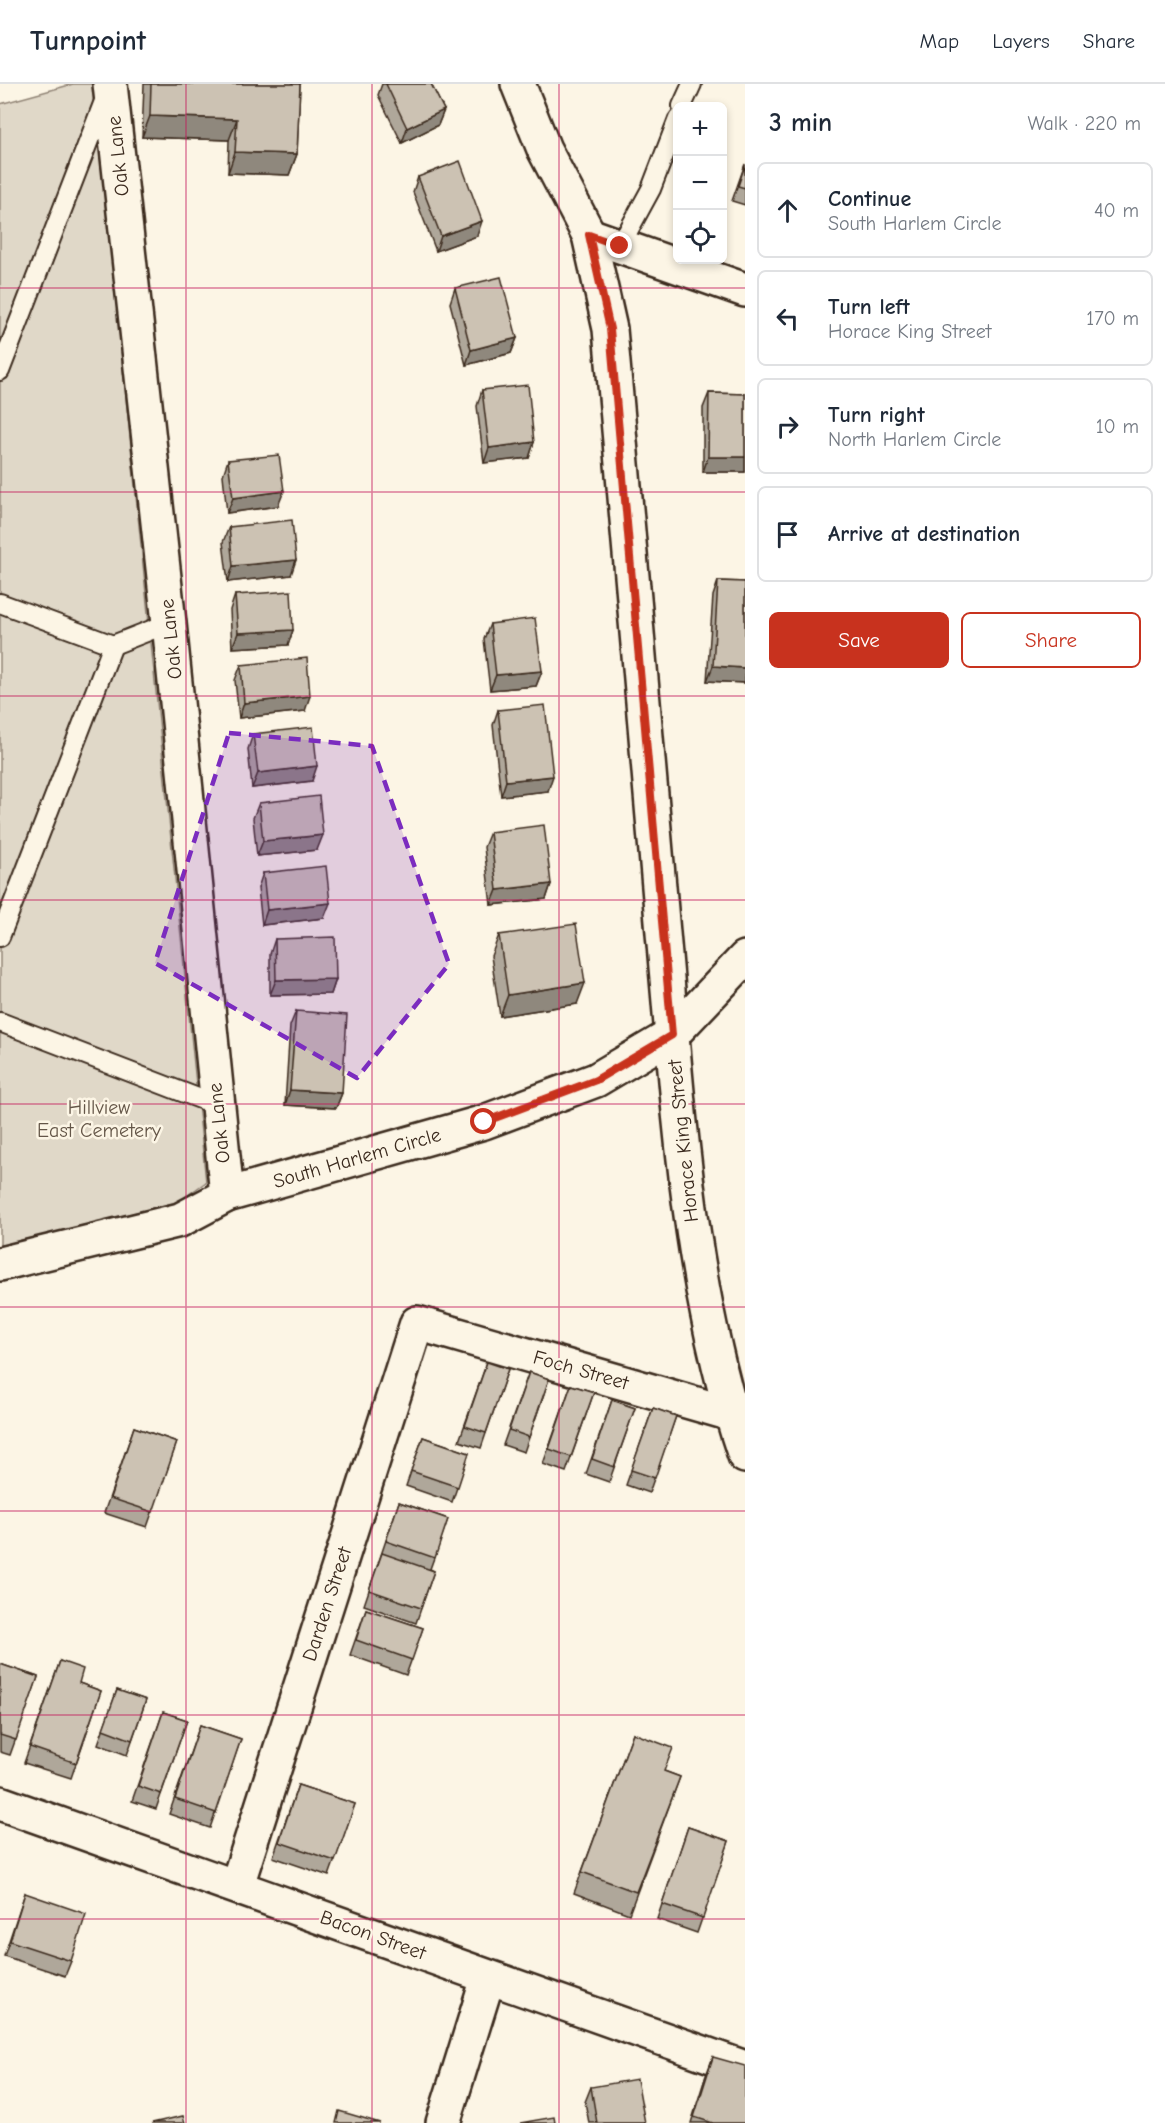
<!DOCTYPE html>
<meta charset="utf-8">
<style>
:root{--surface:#fff;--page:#f2f2f3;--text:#1f2937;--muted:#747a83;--line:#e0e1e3;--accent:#c8321e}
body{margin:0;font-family:"Comic Neue",sans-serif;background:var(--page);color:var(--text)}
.controls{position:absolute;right:18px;top:18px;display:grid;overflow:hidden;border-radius:9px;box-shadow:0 3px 9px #0003}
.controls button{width:54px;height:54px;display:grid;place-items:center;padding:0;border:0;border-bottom:2px solid var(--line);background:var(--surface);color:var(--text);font:30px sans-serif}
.stop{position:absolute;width:18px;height:18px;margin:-14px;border:4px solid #c8321e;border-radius:50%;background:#fff}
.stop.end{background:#c8321e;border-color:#fff;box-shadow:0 2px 6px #0008}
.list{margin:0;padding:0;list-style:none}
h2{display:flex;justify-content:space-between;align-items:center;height:78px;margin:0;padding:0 24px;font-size:26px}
h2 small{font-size:20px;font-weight:400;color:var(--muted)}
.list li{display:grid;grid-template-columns:39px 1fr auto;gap:18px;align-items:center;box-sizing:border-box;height:96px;margin:0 12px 12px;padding:0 12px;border:2px solid var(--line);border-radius:9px}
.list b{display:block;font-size:22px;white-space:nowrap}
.list p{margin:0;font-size:20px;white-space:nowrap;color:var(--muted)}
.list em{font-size:20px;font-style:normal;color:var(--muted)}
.actions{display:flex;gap:12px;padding:18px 24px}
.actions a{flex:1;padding:14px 0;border:2px solid var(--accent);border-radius:9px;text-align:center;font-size:21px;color:var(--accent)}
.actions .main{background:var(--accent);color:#fff}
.icon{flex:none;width:33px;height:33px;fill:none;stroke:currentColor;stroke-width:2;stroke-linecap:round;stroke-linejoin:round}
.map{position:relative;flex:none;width:745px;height:2039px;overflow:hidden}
header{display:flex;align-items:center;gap:36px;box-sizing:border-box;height:84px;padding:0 30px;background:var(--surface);border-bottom:2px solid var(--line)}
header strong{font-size:28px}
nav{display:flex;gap:33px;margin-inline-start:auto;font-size:21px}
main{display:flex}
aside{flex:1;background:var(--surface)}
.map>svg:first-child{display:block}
.green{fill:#e0d8c8;stroke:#8e8173;stroke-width:1.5}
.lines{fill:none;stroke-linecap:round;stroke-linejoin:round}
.service-casing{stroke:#3b2a1e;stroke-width:22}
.minor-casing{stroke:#3b2a1e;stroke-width:38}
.service{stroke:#fcf5e5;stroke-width:18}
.minor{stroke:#fcf5e5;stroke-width:33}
.wall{fill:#afa79a;stroke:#3b2a1e;stroke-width:1.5}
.shaded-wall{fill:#8f887d;stroke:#3b2a1e;stroke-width:1.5}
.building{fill:#ccc2b3;stroke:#3b2a1e;stroke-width:1.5}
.route{stroke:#c8321e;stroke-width:8}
.marked{fill:#7b2cbf;fill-opacity:0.2;stroke:#7b2cbf;stroke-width:4.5;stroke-dasharray:12 8;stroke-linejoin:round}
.grid{fill:none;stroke:#c2185b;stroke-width:1.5;stroke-opacity:0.55}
.labels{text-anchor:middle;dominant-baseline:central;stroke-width:5;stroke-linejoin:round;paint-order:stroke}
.street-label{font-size:20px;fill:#3b2a1e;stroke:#fcf5e5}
.park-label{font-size:20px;fill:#645648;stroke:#fcf5e5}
</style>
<header>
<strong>Turnpoint</strong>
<nav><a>Map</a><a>Layers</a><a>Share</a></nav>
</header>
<main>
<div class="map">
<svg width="745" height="2039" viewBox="0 0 745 2039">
<rect width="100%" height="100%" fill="#fcf5e5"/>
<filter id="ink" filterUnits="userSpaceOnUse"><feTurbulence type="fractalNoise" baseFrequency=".0167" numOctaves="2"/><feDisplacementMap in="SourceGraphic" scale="12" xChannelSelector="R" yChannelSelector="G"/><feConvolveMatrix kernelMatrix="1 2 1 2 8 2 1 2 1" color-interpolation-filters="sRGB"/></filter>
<g filter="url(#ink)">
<!-- green -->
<polygon class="green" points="73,0 94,0 206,1098 178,1118 0,1162 0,20"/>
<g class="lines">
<defs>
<g id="service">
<polyline points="682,22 692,0"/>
<polyline points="620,162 651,105 678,35"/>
<polyline points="0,287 106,12"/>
<polyline points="0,519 113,561 169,539"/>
<polyline points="0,853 113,561"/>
<polyline points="0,938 216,1021"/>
</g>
<g id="minor">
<polyline points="110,0 169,539 227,1111"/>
<path d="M518 0 544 65 589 151 610 245C628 446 646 648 663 849 679 1025 688 1204 745 1372"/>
<polyline points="589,151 745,206"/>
<polyline points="0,1180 180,1136 227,1111 484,1038 596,996 672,951 745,874"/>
<path d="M0 1719C249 1806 496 1897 745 1984"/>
<polyline points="237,1801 417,1239 745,1334"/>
<polyline points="443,2039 488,1894"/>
</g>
</defs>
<!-- service casing -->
<use href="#service" class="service-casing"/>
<!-- minor casing -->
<use href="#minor" class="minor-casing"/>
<!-- service -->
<use href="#service" class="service"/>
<!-- minor -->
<use href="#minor" class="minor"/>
</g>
<!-- wall -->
<g class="wall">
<polygon points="144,0 300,0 297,70 289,91 228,89 229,56 142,53"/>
<polygon points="382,0 431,0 444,26 438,41 402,59 378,11"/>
<polygon points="745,80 745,121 732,117"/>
<polygon points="418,93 477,152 436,167 413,108"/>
<polygon points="455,204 517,254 511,269 466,281 450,219"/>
<polygon points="482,306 534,358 529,374 484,379 477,322"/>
<polygon points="709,309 745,310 745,388 703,388 703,324"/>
<polygon points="228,376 278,422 227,429 223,391"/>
<polygon points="229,443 291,491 228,498 223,458"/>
<polygon points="718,497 745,498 745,599 707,597 713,512"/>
<polygon points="235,511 293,546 288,561 232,564 230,526"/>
<polygon points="490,540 542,587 536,602 490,606 484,555"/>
<polygon points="241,581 305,627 239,634 235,596"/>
<polygon points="498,626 548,707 501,712 493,641"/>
<polygon points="253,650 312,697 252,704 248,665"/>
<polygon points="259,719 317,766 257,772 253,734"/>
<polygon points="490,748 551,800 546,815 491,821 484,763"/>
<polygon points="263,789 324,834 262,841 258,804"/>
<polygon points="499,851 577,920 500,932 491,872"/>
<polygon points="275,855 336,895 331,910 270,911 270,870"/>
<polygon points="296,927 342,1009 336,1024 285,1021 290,942"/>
<polygon points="487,1278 508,1285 481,1364 459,1357"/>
<polygon points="529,1288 549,1295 524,1368 503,1361"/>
<polygon points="571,1301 594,1308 566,1388 543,1380"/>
<polygon points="612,1316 635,1324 609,1398 586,1390"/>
<polygon points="653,1324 676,1332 649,1409 626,1401"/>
<polygon points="134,1343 177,1358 147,1443 104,1429"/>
<polygon points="423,1353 469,1369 452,1418 406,1402"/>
<polygon points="399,1418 448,1435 430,1485 434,1487 416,1539 364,1521"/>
<polygon points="366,1525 423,1544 406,1591 350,1571"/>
<polygon points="60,1577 79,1599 101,1607 71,1694 24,1679"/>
<polygon points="0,1580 38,1593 10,1671 0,1668"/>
<polygon points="117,1606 146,1616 127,1671 98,1660"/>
<polygon points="163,1628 187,1636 156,1725 132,1717"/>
<polygon points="200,1641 241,1655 210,1744 169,1730"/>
<polygon points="633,1649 664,1687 680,1693 629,1830 574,1809"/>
<polygon points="298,1701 355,1720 329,1792 273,1773"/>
<polygon points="688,1743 729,1757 697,1849 657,1835"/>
<polygon points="25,1809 71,1877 65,1892 4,1872"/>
<polygon points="713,1973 745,2039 691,2039 705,1994"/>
<polygon points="591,2003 645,2039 589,2039 585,2018"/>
</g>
<!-- shaded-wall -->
<g class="shaded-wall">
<polygon points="444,26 438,41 402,59 407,44"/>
<polygon points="150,32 237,35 229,56 142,53"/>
<polygon points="235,68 297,70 289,91 228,89"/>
<polygon points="482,137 477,152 436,167 441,152"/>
<polygon points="517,254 511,269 466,281 471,266"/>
<polygon points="534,358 529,374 484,379 489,364"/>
<polygon points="708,373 745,373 745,388 703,388"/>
<polygon points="284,407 278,422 227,429 233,414"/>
<polygon points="296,476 291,491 228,498 233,482"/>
<polygon points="293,546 288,561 232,564 238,549"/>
<polygon points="713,582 745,584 745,599 707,597"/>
<polygon points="542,587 536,602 490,606 496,591"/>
<polygon points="310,612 305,627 239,634 244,619"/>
<polygon points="317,682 312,697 252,704 258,689"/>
<polygon points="553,692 548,707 501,712 506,697"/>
<polygon points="323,751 317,766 257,772 263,757"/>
<polygon points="551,800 546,815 491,821 497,806"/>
<polygon points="330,819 324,834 262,841 267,826"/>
<polygon points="336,895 331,910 270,911 276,896"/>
<polygon points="585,899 577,920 500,932 508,911"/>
<polygon points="290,1006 342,1009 336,1024 285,1021"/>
</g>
<!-- building -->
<g class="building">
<polygon points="151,0 300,0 297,70 235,68 237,35 150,32"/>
<polygon points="386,0 431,0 444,26 407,44"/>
<polygon points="460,77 482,137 441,152 418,93"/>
<polygon points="745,81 745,104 738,102"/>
<polygon points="501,193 517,254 471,266 455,204"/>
<polygon points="528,301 534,358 489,364 482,306"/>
<polygon points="709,309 745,310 745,373 708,373"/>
<polygon points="279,371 284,407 233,414 228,376"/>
<polygon points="292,436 296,476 233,482 229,443"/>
<polygon points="718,497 745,498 745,584 713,582"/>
<polygon points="291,507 293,546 238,549 235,511"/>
<polygon points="535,534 542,587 496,591 490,540"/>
<polygon points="307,574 310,612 244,619 241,581"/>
<polygon points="545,621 553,692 506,697 498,626"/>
<polygon points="313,643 317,682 258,689 253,650"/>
<polygon points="319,712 323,751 263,757 259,719"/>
<polygon points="544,741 551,800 497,806 490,748"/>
<polygon points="326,782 330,819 267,826 263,789"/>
<polygon points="576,840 585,899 508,911 499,851"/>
<polygon points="335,853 336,895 276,896 275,855"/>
<polygon points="296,927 347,931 342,1009 290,1006"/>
<polygon points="487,1278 508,1285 486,1349 465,1342"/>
<polygon points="529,1288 549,1295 529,1353 509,1346"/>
<polygon points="571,1301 594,1308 571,1373 549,1365"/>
<polygon points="612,1316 635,1324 614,1383 592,1375"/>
<polygon points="653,1324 676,1332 655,1394 631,1386"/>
<polygon points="134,1343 177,1358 153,1428 110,1414"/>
<polygon points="423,1353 469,1369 458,1403 411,1387"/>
<polygon points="399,1418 448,1435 435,1474 386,1457"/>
<polygon points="382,1469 434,1487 421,1524 369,1506"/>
<polygon points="366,1525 423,1544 412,1576 356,1556"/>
<polygon points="60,1577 83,1585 79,1599 101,1607 76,1679 30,1663"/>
<polygon points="0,1580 38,1593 16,1656 0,1651"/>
<polygon points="117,1606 146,1616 132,1656 103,1645"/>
<polygon points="163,1628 187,1636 161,1710 138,1702"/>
<polygon points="200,1641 241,1655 216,1729 175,1715"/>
<polygon points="633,1649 673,1664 664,1687 680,1693 636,1808 582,1788"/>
<polygon points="298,1701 355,1720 335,1777 279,1758"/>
<polygon points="688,1743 729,1757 703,1834 662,1820"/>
<polygon points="25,1809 86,1830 71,1877 10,1857"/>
<polygon points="713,1973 745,1982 745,2039 713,2039 694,2033"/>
<polygon points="637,1995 645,2039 597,2039 591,2003"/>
<polygon points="339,2027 380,2039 336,2039"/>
<polygon points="183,2032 185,2039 152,2039"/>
<polygon points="554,2033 555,2039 520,2039"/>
</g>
</g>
<g class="lines" filter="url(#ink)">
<!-- route -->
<polyline class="route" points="484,1038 596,996 672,951 610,245 589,151 620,162"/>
</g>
<!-- marked area -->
<path class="marked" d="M229 649 372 662 449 880 357 994 155 879Z"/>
<!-- grid -->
<path class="grid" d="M186 0V2039M372 0V2039M559 0V2039M0 204H745M0 408H745M0 612H745M0 816H745M0 1020H745M0 1223H745M0 1427H745M0 1631H745M0 1835H745"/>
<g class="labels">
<!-- street labels -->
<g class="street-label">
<text transform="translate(118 72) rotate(-96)">Oak Lane</text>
<text transform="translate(171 555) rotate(-96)">Oak Lane</text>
<text transform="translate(219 1039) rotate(-96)">Oak Lane</text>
<text transform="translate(683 1057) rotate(-96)">Horace King Street</text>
<text transform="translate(357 1074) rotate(-16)">South Harlem Circle</text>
<text transform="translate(581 1286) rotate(16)">Foch Street</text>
<text transform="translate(327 1520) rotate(-72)">Darden Street</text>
<text transform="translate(373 1851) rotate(20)">Bacon Street</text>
</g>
<!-- park labels -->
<g class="park-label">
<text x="99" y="1023">Hillview<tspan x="99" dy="23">East Cemetery</tspan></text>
</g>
</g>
</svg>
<div class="controls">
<button>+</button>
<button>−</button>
<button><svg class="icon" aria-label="locate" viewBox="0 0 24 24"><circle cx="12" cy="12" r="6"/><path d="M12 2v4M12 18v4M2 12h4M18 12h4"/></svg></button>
</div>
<div class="stop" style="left:484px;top:1038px"></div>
<div class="stop end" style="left:620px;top:162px"></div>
</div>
<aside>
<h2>3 min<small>Walk · 220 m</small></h2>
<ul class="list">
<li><svg class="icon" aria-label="ahead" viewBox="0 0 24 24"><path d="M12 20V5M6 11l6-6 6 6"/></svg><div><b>Continue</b><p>South Harlem Circle</p></div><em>40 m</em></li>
<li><svg class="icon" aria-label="left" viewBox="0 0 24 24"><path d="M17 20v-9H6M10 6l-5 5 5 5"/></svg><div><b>Turn left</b><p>Horace King Street</p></div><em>170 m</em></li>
<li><svg class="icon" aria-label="right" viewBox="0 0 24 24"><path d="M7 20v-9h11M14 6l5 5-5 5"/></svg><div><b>Turn right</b><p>North Harlem Circle</p></div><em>10 m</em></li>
<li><svg class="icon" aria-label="arrive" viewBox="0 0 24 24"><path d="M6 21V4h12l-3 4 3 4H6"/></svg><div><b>Arrive at destination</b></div></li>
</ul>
<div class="actions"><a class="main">Save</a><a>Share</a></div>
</aside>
</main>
